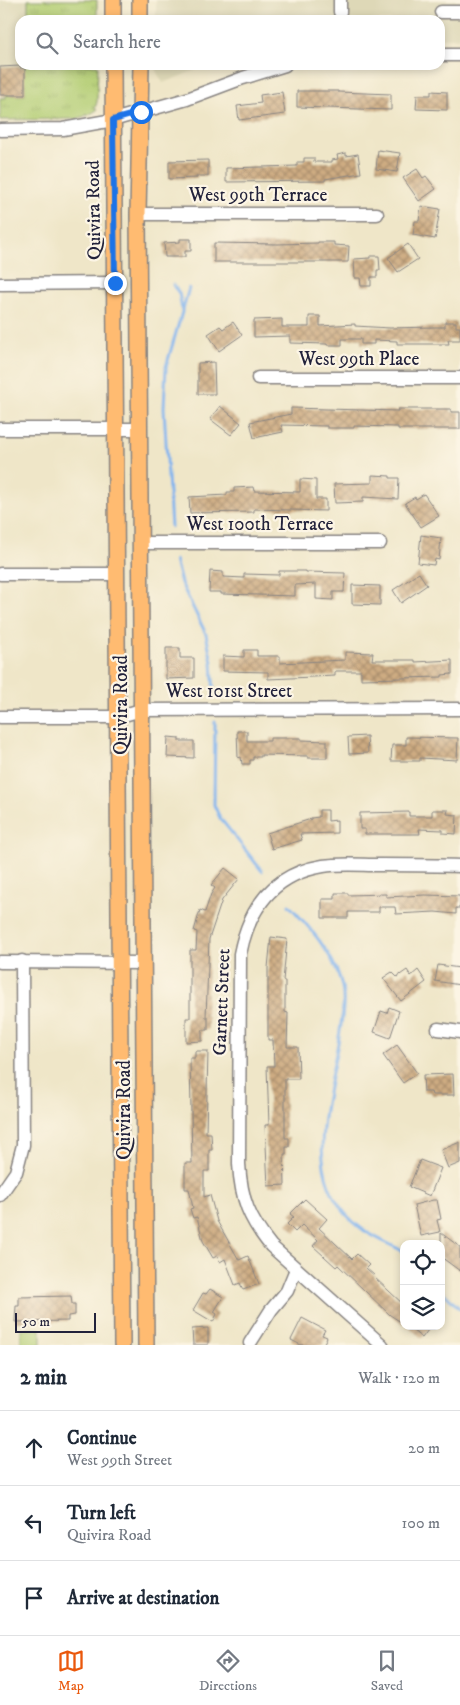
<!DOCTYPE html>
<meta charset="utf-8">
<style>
:root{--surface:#fff;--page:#f6f6f7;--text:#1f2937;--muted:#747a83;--line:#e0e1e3;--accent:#ea580c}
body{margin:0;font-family:"IM FELL DW Pica",serif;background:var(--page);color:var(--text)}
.controls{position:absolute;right:15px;bottom:15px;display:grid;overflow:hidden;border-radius:10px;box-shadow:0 2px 8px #0003}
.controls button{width:45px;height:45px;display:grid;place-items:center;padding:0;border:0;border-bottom:1px solid var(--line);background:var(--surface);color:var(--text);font:25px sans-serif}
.scale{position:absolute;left:15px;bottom:12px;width:81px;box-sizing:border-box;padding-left:5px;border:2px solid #22223b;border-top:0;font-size:14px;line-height:18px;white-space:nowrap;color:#22223b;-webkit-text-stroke:4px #fcf5e5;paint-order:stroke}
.stop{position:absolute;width:15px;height:15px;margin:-11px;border:4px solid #1a73e8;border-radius:50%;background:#fff}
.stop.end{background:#1a73e8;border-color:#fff;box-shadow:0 1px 5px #0008}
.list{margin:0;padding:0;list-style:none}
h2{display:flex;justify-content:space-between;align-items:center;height:65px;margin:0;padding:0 20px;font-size:21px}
h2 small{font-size:16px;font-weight:400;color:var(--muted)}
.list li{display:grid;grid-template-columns:32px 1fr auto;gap:15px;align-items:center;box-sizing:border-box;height:75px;padding:0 20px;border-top:1px solid var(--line)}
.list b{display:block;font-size:19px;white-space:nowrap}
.list p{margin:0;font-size:16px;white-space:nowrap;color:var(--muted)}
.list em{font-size:16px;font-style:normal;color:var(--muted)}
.icon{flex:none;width:28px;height:28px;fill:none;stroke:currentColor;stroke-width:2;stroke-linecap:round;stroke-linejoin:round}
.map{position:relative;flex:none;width:460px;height:1345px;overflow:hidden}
.search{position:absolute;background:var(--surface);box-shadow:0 2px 8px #0003;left:15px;right:15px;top:15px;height:55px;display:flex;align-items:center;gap:12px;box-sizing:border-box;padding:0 18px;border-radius:15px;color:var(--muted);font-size:19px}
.sheet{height:290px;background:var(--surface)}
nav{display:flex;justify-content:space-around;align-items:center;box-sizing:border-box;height:70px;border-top:1px solid var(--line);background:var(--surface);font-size:14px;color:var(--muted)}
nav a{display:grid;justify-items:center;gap:2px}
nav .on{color:var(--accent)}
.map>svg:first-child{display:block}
.built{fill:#ded8b7}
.grass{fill:url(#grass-tufts);stroke:#6b7858}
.park{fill:#b4ce74;stroke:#6b7858}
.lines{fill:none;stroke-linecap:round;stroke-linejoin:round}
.stream{stroke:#81b4ee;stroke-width:3}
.building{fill:url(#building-cross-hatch)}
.minor-casing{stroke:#888482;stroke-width:15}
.major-casing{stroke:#888482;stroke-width:18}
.minor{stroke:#fff;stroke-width:12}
.major{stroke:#ffbb71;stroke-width:15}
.route{stroke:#1a73e8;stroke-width:6}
.labels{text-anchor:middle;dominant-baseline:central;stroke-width:4.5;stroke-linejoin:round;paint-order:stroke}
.street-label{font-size:19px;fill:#22223b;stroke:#fcf5e5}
</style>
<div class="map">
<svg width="460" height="1345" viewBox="0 0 460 1345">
<defs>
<pattern id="grass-tufts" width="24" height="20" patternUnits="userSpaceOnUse" patternTransform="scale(1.25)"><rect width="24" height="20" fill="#b4ce74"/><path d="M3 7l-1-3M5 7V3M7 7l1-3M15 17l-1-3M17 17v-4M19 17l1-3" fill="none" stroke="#9ab165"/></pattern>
<pattern id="building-cross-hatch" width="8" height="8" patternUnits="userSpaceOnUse" patternTransform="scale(1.25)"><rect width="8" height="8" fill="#ceac82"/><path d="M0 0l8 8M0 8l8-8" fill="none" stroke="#a78c6c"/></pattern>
</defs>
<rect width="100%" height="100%" fill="#fcf5e5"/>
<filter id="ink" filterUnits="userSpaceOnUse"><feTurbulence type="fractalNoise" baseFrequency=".02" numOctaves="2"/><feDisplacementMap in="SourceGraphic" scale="10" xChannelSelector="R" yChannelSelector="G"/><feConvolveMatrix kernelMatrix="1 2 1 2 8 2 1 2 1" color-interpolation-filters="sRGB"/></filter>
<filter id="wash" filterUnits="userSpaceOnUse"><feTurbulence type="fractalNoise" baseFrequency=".0096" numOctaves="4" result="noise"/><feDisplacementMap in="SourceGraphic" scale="20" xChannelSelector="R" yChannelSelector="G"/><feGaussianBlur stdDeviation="1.12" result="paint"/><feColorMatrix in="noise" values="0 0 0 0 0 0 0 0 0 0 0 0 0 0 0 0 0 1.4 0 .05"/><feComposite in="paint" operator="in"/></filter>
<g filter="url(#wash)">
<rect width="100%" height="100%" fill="#efe6c8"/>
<!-- built -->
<g class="built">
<polygon points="0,0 30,0 31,20 20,20 20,65 33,65 27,100 0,100"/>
<polygon points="156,0 460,0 460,38 440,38 440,20 156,20"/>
<polygon points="156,65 208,65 163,83 156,71"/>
</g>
<!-- grass -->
<g class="grass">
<rect x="28" y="0" width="69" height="20"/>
<polygon points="24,65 98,65 97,102 95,108 97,110 87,116 87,114 85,116 76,119 0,120 0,98 6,98 6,95 25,95"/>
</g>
<!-- park -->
<rect class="park" x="21" y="1329" width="20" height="16"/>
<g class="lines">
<!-- stream -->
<g class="stream">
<polyline points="173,285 179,293 182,310"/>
<polyline points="171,527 164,408 166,367 189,288"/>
<polyline points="175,560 181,583 206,634 212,662 214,696"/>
<polyline points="215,722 214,805 220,818 262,871"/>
<path d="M289 905C309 927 331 951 340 979 347 999 341 1023 338 1043 326 1107 300 1183 362 1229 373 1237 387 1243 399 1249L404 1254"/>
<polyline points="441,1290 460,1309"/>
</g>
</g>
<g id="blocks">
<!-- building -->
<g class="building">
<polygon points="20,66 20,68 25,68 25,95 0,95 0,67"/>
<polygon points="297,91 338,91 338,92 391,94 391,110 297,107"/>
<polygon points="431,91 447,92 447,110 416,109 417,95 431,95"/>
<polygon points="282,92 285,114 239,120 237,106 261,103 260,95"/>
<polygon points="378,150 400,153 397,172 376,169"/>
<polygon points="346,153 346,156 358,154 361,173 325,179 325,181 226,182 226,168 297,166 297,162 304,162 304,158 314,158 314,162 332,162 332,160 338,159 337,155"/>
<polygon points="208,160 208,176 197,176 197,178 169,179 169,161"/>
<polygon points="417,169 423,178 426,176 436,189 419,201 403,178"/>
<polygon points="421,206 440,209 435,239 413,235 415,221 419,221"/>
<polygon points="180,239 191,239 191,251 185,251 185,257 165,257 164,243 180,242"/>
<polygon points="318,242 334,242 334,245 349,246 348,262 214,262 214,243 278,244 318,243"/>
<polygon points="408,244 418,259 398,272 388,258"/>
<polygon points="370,256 379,256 380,270 377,270 377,277 371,277 371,286 361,286 360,278 355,278 354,259 370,258"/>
<polygon points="309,316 320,316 320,326 355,324 355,326 390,328 433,327 445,327 445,322 456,322 456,327 460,327 460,340 448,340 449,344 397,344 397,341 374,340 374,344 361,344 361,339 342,339 342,345 327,345 327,344 290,343 290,336 254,337 254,320 282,319 282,327 309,327"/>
<polygon points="233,322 242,335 219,351 208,334 220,326 223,329"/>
<polygon points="214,362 215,394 198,394 198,363"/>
<polygon points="220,406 241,423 231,435 210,419"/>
<polygon points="291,408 398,411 398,409 451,409 451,412 460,412 460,429 398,429 398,427 354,426 354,428 327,428 327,426 281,425 283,432 254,438 250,422 291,414"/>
<polygon points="372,475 390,476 390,478 399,478 398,499 363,497 363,502 335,503 334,484 372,483"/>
<polygon points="300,479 316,480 316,499 326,499 326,511 254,509 254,512 190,513 189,497 227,495 227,492 234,492 234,488 253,487 254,491 300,492"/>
<polygon points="424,494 439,516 421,527 405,503 415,497 416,499"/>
<polygon points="421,535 441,538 439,560 435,559 434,565 418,563"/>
<polygon points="210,571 223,572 223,577 244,578 244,574 279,575 279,571 306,571 306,572 345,573 344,592 333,592 333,600 316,599 316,584 295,585 295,596 221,594 221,592 209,592"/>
<polygon points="419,573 427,585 401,603 393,590"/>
<polygon points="352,585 380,586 380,605 352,604"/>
<polygon points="166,648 180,648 180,658 194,658 194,678 166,679"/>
<polygon points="244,650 257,650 257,656 280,656 280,663 345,660 345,652 373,653 372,660 415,660 415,662 452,660 452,674 442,675 442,677 361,679 361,671 335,671 335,676 268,679 268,672 223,671 223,656 244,657"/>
<polygon points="237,731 247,731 247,741 270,741 270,738 301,738 301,740 327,741 327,758 308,758 308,756 261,755 261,757 253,757 253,760 250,760 250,764 242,764 241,757 238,758"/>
<polygon points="367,736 368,753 349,754 348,737"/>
<polygon points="168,737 179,738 179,741 194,741 194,758 167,757"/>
<polygon points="406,737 458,738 457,760 420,758 420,761 391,761 392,745 406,745"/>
<polygon points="319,810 328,810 328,821 337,820 337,833 300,834 302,840 272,849 267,833 311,819 311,818 319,817"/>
<polygon points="432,810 448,810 447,814 457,815 456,834 443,833 443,830 419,829 420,834 365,834 365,829 360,829 360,813 409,812 409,816 432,816"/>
<polygon points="225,868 239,879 222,900 209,939 206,1017 208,1017 208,1030 202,1030 202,1041 186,1042 186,1018 190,1018 190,950 196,950 197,932 194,931 200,910 205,912 211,894 215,888 211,885"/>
<polygon points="335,893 348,893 348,895 386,894 386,897 425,895 460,896 460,908 456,908 456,914 435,912 396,914 395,907 379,907 379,912 348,912 348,918 322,918 322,899 335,899"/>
<polygon points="271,937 287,939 283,981 285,981 285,1012 288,1013 287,1047 298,1047 299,1079 285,1079 285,1138 289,1138 289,1147 286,1147 286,1154 284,1154 285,1185 268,1186 265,1125 269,1125 267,1066 274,1066 273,1040 268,1040 268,968"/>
<polygon points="438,965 460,968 460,985 435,981"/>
<polygon points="407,970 411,976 418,970 426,982 401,1001 383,978 392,972 397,977"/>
<polygon points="389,1007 399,1011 390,1038 374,1032 381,1011 387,1013"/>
<polygon points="397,1045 417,1073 403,1083 383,1055"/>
<polygon points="195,1051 208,1051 206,1133 211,1133 212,1150 209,1150 209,1171 204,1171 204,1197 210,1195 217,1221 239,1260 248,1256 259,1284 243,1290 240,1283 235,1285 225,1259 220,1262 217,1256 213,1258 203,1241 197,1217 193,1218 190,1209 193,1208 189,1189 185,1189 185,1163 192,1163 190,1058 195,1058"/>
<polygon points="453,1074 454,1095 432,1095 431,1092 424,1092 423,1075"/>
<polygon points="460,1142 460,1163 448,1168 441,1150"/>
<polygon points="420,1160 441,1168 430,1196 409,1187"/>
<polygon points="305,1199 327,1219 319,1228 352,1259 357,1254 369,1265 366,1268 375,1276 374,1277 404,1305 404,1324 390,1315 338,1265 336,1267 313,1246 318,1240 302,1225 295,1232 287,1224 294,1217 290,1214"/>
<polygon points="433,1200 437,1200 441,1219 437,1220 440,1232 421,1236 414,1205"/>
<polygon points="441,1233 460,1247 460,1271 441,1257"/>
<polygon points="210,1289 223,1297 214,1312 217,1314 213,1322 193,1310 203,1293 206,1294"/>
<polygon points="71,1296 72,1304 75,1304 75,1315 68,1316 68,1321 15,1322 16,1306 19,1306 19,1297"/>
<polygon points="302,1318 325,1330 322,1335 327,1337 323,1345 301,1345 291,1340"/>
<polygon points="407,1326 431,1326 422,1338"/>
<polygon points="208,1328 208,1345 193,1345 192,1329"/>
</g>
</g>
</g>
<g filter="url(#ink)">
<use href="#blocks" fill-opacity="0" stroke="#888482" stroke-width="1"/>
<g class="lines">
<defs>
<g id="minor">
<polyline points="340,12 340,0"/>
<polyline points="441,12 460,12"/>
<polyline points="440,55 460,55"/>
<polyline points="0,130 63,129 113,120 187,99 243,78 285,65"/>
<polyline points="138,214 377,214"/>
<polyline points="0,284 115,283"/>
<polyline points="258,378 460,378"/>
<polyline points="0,429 139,429"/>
<polyline points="141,543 380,543"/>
<polyline points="0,574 116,574"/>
<polyline points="0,717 117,717 141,710 460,709"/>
<polyline points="0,962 143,963"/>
<polyline points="438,1029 460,1032"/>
<polyline points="0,1195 16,1172 23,1145 22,961"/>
<polyline points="250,1343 271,1310 287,1291 296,1269"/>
<path d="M382 1345 271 1246C249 1219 241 1199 239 1164L240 954C249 908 273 874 323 866 341 863 361 865 380 865 407 865 433 865 460 866"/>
</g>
<g id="major">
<polyline points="113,0 113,20"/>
<polyline points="140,0 140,20"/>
<polyline points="113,65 122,1345"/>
<polyline points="141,65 138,214 146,1345"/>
</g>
</defs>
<!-- minor casing -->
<use href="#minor" class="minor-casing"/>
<!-- major casing -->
<use href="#major" class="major-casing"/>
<!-- minor -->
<use href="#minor" class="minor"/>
<!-- major -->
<use href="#major" class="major"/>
</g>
</g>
<g class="lines" filter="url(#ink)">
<!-- route -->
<polyline class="route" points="115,283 113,120 141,112"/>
</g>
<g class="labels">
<!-- street labels -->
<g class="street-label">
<text x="258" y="195">West 99th Terrace</text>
<text transform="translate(94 210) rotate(-91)">Quivira Road</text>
<text x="359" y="359">West 99th Place</text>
<text x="260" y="524">West 100th Terrace</text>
<text x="229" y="691">West 101st Street</text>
<text transform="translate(121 705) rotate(-90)">Quivira Road</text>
<text transform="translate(222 1002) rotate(-88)">Garnett Street</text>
<text transform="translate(124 1110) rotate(-90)">Quivira Road</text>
</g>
</g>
</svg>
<div class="controls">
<button><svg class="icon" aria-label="locate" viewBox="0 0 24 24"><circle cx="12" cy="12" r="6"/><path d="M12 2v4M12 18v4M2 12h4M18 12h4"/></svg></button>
<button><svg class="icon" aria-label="layers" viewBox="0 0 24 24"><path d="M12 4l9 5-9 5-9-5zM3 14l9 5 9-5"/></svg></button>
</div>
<div class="scale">50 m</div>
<div class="stop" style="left:141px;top:112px"></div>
<div class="stop end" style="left:115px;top:283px"></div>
<div class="search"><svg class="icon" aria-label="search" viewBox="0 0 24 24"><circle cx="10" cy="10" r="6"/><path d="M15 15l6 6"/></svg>Search here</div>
</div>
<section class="sheet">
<h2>2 min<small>Walk · 120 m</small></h2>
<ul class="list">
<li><svg class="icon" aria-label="ahead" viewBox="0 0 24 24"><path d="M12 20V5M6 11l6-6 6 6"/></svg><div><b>Continue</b><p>West 99th Street</p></div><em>20 m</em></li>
<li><svg class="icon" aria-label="left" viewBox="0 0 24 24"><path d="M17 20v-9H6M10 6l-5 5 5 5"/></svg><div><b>Turn left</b><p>Quivira Road</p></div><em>100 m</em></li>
<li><svg class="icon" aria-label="arrive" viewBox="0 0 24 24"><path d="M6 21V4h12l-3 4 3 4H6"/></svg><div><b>Arrive at destination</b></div></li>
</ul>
</section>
<nav>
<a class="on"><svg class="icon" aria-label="map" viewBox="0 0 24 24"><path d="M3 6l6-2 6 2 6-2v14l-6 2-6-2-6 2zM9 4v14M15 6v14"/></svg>Map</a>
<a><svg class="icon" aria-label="directions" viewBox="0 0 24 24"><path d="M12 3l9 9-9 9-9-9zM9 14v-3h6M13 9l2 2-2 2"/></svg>Directions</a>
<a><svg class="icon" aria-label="saved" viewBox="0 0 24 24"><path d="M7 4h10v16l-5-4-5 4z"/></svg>Saved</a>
</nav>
